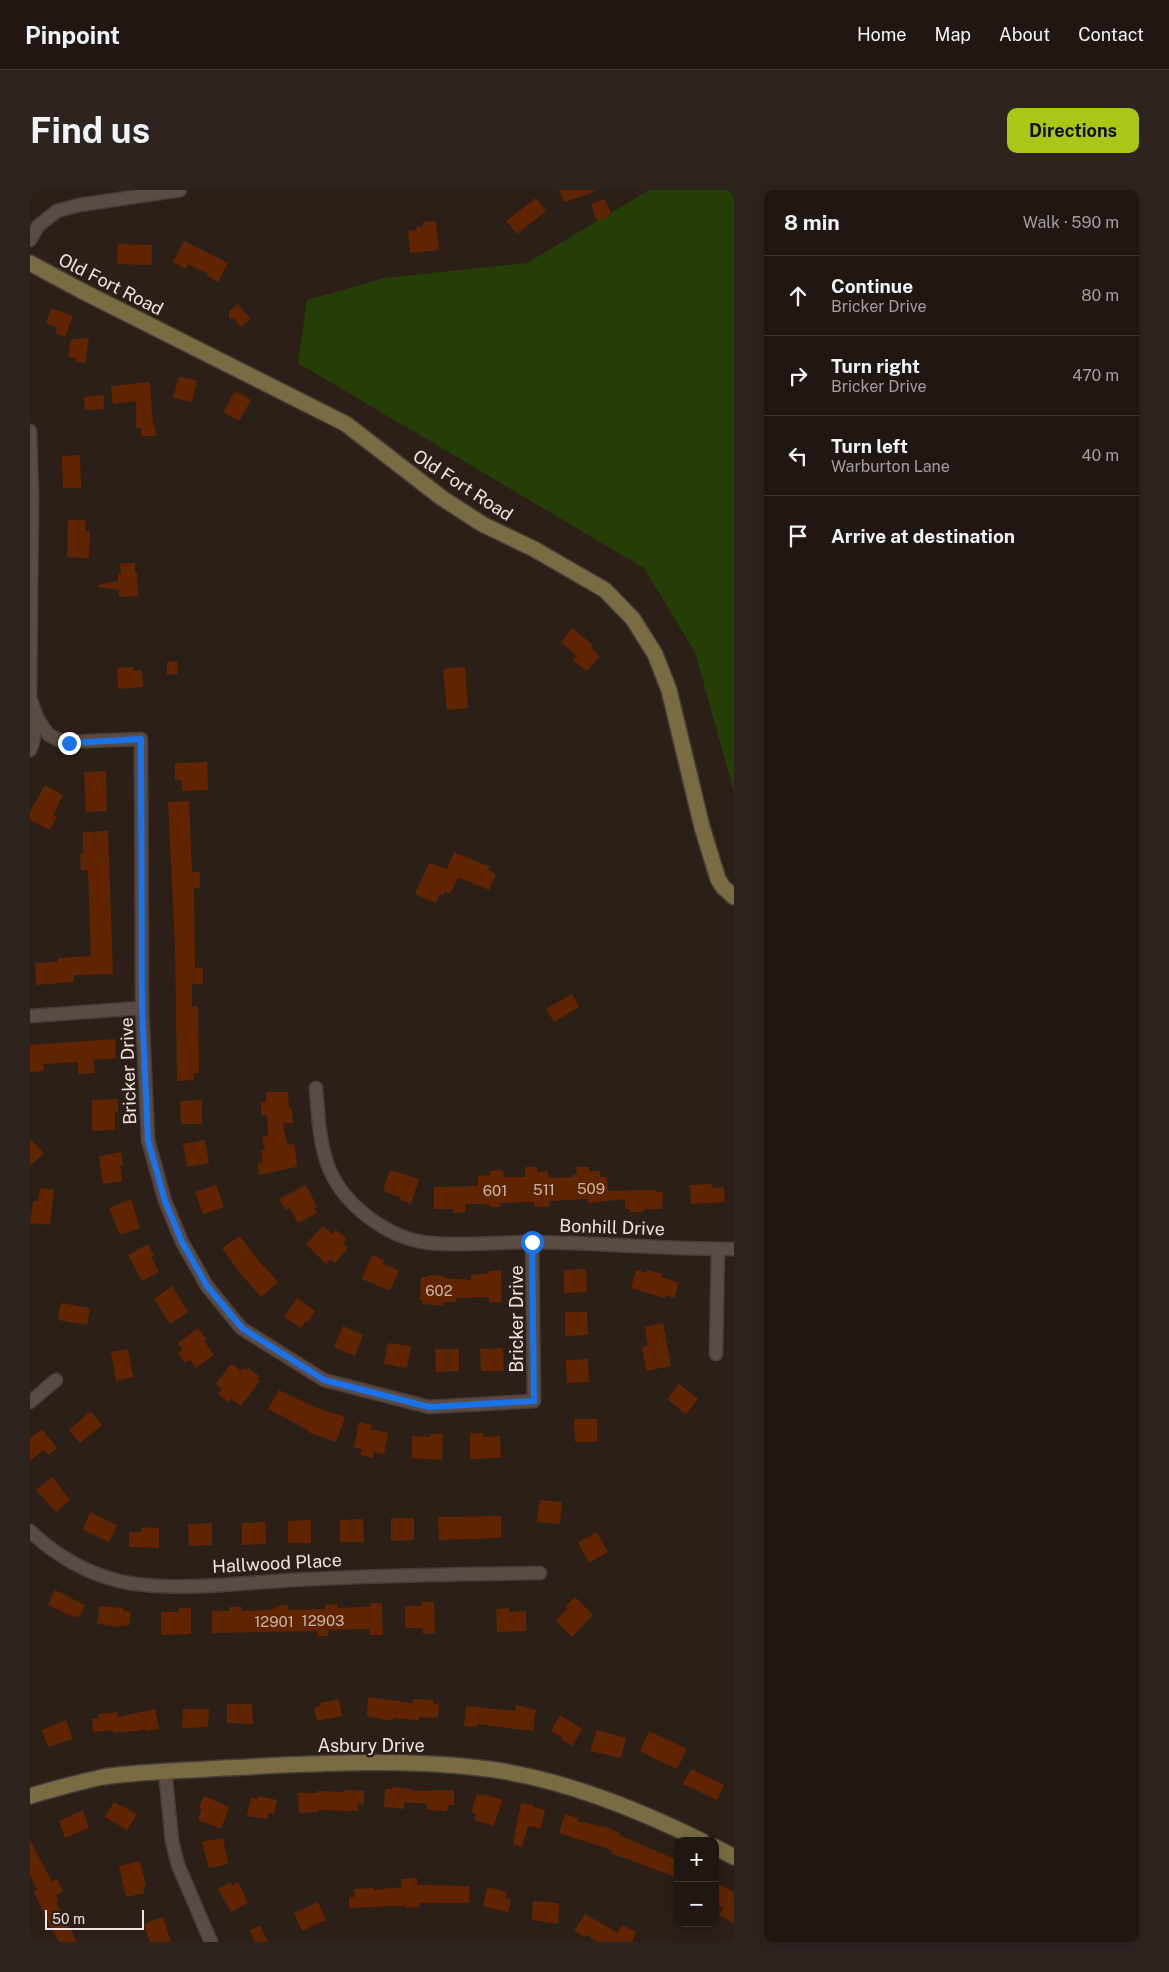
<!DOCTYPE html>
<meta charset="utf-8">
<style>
:root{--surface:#211712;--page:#2d2420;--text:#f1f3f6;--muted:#a29f9f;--line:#3e3632;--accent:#abc716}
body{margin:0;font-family:"Public Sans",sans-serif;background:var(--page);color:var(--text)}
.controls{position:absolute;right:15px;bottom:15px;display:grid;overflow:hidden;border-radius:10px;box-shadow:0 2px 12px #0003}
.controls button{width:45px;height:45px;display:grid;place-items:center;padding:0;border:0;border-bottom:1px solid var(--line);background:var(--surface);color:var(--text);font:25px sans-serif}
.scale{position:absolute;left:15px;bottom:12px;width:99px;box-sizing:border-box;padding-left:5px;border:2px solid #eee4e0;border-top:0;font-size:14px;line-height:18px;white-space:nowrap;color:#eee4e0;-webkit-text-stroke:4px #2c1f18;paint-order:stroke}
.stop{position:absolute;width:15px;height:15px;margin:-11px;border:4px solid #1a73e8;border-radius:50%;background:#fff}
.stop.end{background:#1a73e8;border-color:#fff;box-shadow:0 1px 5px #0008}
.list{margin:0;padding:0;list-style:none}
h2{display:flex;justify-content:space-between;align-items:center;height:65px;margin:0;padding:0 20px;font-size:21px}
h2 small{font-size:16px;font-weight:400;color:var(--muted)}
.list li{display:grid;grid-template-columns:32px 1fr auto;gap:15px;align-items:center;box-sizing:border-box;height:80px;padding:0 20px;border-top:1px solid var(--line)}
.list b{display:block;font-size:19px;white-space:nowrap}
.list p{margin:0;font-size:16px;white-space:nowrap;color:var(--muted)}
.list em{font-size:16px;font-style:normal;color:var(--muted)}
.icon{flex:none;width:28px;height:28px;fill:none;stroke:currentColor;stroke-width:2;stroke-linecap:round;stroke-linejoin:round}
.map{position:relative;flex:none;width:704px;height:1752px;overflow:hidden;border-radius:10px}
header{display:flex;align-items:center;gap:30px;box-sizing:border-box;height:70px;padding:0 25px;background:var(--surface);border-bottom:1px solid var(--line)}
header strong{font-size:24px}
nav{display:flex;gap:28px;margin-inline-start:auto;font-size:18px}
.intro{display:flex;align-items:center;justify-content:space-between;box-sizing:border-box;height:120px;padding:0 30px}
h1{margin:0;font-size:35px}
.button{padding:12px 22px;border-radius:10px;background:var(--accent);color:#111;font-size:18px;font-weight:700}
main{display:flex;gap:30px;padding:0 30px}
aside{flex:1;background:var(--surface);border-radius:10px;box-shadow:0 2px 12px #0003}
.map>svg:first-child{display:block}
.green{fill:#253e06}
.building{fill:#602500}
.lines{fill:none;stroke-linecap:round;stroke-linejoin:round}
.street-casing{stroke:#483d39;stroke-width:15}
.secondary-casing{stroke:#483d39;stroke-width:18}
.street{stroke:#5a4b44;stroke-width:12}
.secondary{stroke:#796c42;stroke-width:15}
.route{stroke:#1a73e8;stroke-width:6}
.labels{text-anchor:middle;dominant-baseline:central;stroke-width:5;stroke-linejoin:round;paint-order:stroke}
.number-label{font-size:15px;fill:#cab4a8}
.street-label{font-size:18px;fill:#eee4e0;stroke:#2c1f18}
</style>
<header>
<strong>Pinpoint</strong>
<nav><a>Home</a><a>Map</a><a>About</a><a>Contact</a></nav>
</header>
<div class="intro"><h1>Find us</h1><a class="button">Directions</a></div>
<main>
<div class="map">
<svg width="704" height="1752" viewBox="0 0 704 1752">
<rect width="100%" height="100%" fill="#2c1f18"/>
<!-- green -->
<polygon class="green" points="619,0 704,0 704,602 665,462 614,378 268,173 277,110 355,88 497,73"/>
<!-- building -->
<g class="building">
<polygon points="529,0 565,0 565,2 534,12"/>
<polygon points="506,8 516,21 487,44 476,31"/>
<polygon points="575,9 581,24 578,25 579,27 567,31 561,14"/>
<polygon points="406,31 409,60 380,63 378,41 387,40 386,37 393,36 393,32"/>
<polygon points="154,51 198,73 188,92 177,86 178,84 158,74 156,79 143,72"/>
<polygon points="88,54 122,55 122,75 87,74"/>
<polygon points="207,114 221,129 211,137 204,128 199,129 199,121"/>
<polygon points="21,118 43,126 35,147 25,143 27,138 16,133"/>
<polygon points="59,148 55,173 45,172 46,168 38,167 41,149"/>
<polygon points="149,187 167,190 162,212 143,208"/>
<polygon points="120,192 123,235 125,236 126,246 111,246 111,238 106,238 106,211 83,214 81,196"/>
<polygon points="205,201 221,210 209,231 193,222"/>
<polygon points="74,205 74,219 55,220 54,207"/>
<polygon points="50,265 51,298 33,298 32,266"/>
<polygon points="38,330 56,330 55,341 60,341 59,368 37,367"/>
<polygon points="90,373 105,373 105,383 107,383 108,406 89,407 89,400 68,397 68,395 88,391 88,384 91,384"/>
<polygon points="542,438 563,455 561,458 570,466 557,481 543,470 547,466 531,452"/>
<polygon points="147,471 148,484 137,485 137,472"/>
<polygon points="104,477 104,481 112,480 113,497 88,499 87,478"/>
<polygon points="435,477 438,518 417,520 413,479"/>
<polygon points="177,572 178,600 152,601 152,590 145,590 145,573"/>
<polygon points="76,581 77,621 56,622 54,582"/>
<polygon points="15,595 33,605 23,625 27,627 20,640 0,630 0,622"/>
<polygon points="159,611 162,682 170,682 170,698 164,698 165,778 173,778 173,794 162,794 162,816 168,816 169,883 163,883 164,890 147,891 145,756 138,612"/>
<polygon points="78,641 83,784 44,785 44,792 6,795 5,773 28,772 28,768 61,766 58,680 51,680 50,664 53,664 53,642"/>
<polygon points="424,662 460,677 458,680 466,684 459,700 428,687 420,704 415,701 413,705 410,704 406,713 385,704 399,673 417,679"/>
<polygon points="542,804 549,817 524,832 516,819"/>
<polygon points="85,849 86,868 64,870 65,883 48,884 48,872 13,874 14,881 0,882 0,855"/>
<polygon points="236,902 258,902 259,919 262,919 263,933 253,933 257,955 264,954 267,973 266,977 229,985 227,973 233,972 231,960 235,960 232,947 238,946 237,925 231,925 231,912 236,912"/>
<polygon points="88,909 88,922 85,922 85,940 62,941 62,910"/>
<polygon points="172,910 172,934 151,934 150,911"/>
<polygon points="0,949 14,963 0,976"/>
<polygon points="175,950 179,973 157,977 153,954"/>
<polygon points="91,962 93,975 90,975 92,991 73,994 69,966"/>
<polygon points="495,977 507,977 507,982 518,981 519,988 543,987 543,984 547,984 546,977 559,977 559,981 570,981 570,987 577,987 578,1001 625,1000 625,1002 633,1002 632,1019 614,1019 614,1022 600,1022 600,1019 595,1019 595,1009 560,1013 557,1012 557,1009 520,1011 519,1017 505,1017 504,1012 470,1013 471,1017 460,1017 460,1015 456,1014 435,1014 435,1022 423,1023 423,1019 404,1019 404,997 448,996 448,986 460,985 460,981 473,980 474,987 495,987"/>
<polygon points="360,980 389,989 381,1014 370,1010 371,1008 367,1006 353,1001"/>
<polygon points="682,994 682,998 694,997 695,1012 661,1014 660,995"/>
<polygon points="186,995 194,1017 173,1024 165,1002"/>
<polygon points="276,995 287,1017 284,1018 287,1023 268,1033 260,1018 256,1020 249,1009"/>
<polygon points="10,998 24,1000 20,1035 0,1033 3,1011 8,1011"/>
<polygon points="101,1009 110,1038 90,1045 79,1018"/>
<polygon points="293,1036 302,1044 306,1040 317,1049 313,1054 318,1058 305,1073 300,1069 296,1074 276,1054"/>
<polygon points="210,1046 227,1069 248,1092 231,1107 210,1083 192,1058"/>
<polygon points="118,1054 124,1065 121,1067 129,1082 112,1091 98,1065"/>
<polygon points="342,1065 354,1070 353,1074 369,1080 360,1101 332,1089"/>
<polygon points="556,1079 557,1102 534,1103 534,1080"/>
<polygon points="471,1080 472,1112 459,1112 459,1107 426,1108 426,1112 414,1112 413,1116 392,1114 393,1110 390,1110 391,1087 399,1087 399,1085 415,1086 414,1088 441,1090 441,1085 459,1083 459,1081"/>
<polygon points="606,1080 616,1083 617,1080 632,1084 631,1087 649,1093 644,1108 635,1105 635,1108 601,1098"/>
<polygon points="142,1096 158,1122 140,1134 124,1109"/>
<polygon points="267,1108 285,1121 278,1132 276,1131 271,1138 254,1127"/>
<polygon points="31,1113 60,1118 57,1135 28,1130"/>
<polygon points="535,1122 557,1122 558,1145 535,1146"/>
<polygon points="633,1133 641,1176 616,1181 612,1157 618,1156 615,1137"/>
<polygon points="313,1136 333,1145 325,1166 304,1157"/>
<polygon points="168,1138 176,1149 174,1151 184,1165 166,1178 160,1170 155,1173 148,1163 153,1160 148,1153"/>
<polygon points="358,1153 381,1156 377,1178 354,1174"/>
<polygon points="473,1158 474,1181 451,1181 450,1159"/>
<polygon points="98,1159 103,1187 86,1191 81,1162"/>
<polygon points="405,1159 429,1159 429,1181 406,1182"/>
<polygon points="558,1169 559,1192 537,1193 536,1170"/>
<polygon points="200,1175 204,1175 211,1181 213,1178 216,1180 218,1178 229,1186 227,1189 230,1191 211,1216 201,1209 199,1212 188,1204 192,1199 186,1194"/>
<polygon points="649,1194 668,1209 656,1224 637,1209"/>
<polygon points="249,1200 284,1217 315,1227 306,1252 278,1242 278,1240 238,1219"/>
<polygon points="61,1221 72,1235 50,1253 39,1240"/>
<polygon points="544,1229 567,1229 567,1252 545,1252"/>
<polygon points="329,1232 342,1235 341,1239 358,1243 354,1264 344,1262 343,1268 330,1265 332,1259 324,1258"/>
<polygon points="12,1239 27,1258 19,1265 13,1260 0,1271 0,1248"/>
<polygon points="440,1243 453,1243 453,1247 470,1246 471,1268 440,1269"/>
<polygon points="400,1244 413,1244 412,1270 382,1268 382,1246 400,1247"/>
<polygon points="22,1287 40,1310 26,1322 6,1300"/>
<polygon points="510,1310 532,1312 530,1334 507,1332"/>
<polygon points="60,1322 87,1335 79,1352 53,1340"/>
<polygon points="471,1326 471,1348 409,1350 408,1327"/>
<polygon points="361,1328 384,1328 384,1350 361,1351"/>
<polygon points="333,1329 334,1352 310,1352 310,1330"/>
<polygon points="281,1330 281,1353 258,1353 258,1331"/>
<polygon points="235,1332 236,1354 212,1355 212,1333"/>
<polygon points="182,1333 182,1355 159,1356 158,1334"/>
<polygon points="112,1337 129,1338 129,1358 99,1357 99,1342 111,1342"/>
<polygon points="567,1342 578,1362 559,1373 548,1352"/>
<polygon points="25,1400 55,1415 49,1427 47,1426 46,1428 18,1415"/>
<polygon points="545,1407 563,1425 542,1447 526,1431 538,1418 536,1416"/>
<polygon points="392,1412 404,1412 405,1443 393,1444 392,1438 375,1438 375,1416 392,1416"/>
<polygon points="341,1413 352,1413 353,1445 340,1445 340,1439 298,1440 298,1446 288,1446 288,1441 182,1443 182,1421 199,1421 199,1417 212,1417 212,1421 239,1420 247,1418 246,1416 258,1415 259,1420 295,1419 295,1415 307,1414 307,1418 333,1417 341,1416"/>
<polygon points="70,1416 93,1418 92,1420 101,1422 99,1436 90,1435 90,1437 67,1434"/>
<polygon points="149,1418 161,1418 161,1444 131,1445 131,1422 149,1422"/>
<polygon points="479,1418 479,1422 496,1421 496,1441 467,1442 466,1419"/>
<polygon points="338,1507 383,1513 383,1509 403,1510 403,1514 409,1514 408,1528 389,1527 389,1530 363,1528 363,1531 337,1526"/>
<polygon points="309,1509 312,1526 287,1531 284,1518 291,1516 290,1513"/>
<polygon points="197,1514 222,1514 223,1534 197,1533"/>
<polygon points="486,1515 506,1520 503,1541 447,1534 447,1537 434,1536 436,1516 485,1521"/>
<polygon points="125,1519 129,1539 116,1541 116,1539 103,1542 103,1541 83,1543 83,1540 63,1542 62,1529 69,1528 68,1524 87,1522 88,1527"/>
<polygon points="153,1519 179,1519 178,1537 152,1538"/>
<polygon points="530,1525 552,1539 542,1556 531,1549 532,1547 521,1541"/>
<polygon points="36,1530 43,1549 18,1557 12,1540"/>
<polygon points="567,1540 596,1548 591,1568 560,1561"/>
<polygon points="619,1541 657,1559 647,1579 635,1573 635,1574 610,1561"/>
<polygon points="661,1579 694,1595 687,1610 653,1594"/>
<polygon points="362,1597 382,1599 381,1601 424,1600 424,1615 418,1615 417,1621 397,1620 397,1614 374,1612 374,1619 354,1617 355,1599 362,1599"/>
<polygon points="315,1600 334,1601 334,1615 328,1614 328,1621 288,1620 288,1622 269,1623 268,1603 287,1603 287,1601 315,1602"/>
<polygon points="447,1604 454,1606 454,1604 472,1610 464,1636 444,1630 446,1624 441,1622"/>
<polygon points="174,1606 199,1617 191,1639 168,1630 172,1619 169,1618"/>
<polygon points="228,1606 247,1610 244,1624 238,1623 237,1629 217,1626 221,1608 228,1609"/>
<polygon points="84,1612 107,1624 97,1640 75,1627"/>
<polygon points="491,1613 503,1615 503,1617 515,1620 511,1638 498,1636 492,1657 483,1654"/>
<polygon points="53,1620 59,1638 35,1648 29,1631"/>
<polygon points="535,1624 548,1628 547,1631 579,1638 590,1643 589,1645 645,1669 644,1670 648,1672 648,1688 581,1663 582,1660 529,1643"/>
<polygon points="193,1648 198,1674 179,1678 172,1652"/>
<polygon points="0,1650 22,1692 27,1689 33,1701 26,1705 29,1711 26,1712 47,1752 29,1752 20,1736 4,1702 7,1700 0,1685"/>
<polygon points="110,1671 116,1696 113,1697 115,1703 96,1707 89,1676"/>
<polygon points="387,1688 387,1695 440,1696 439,1713 389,1713 390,1717 376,1718 376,1716 362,1716 319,1718 319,1707 325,1707 324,1699 344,1698 344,1700 372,1697 371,1689"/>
<polygon points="201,1692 202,1696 208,1692 218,1713 201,1722 188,1699"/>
<polygon points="685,1692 703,1702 704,1700 704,1734 689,1725 693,1718 685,1713"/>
<polygon points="457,1697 477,1702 475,1708 481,1710 478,1722 453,1716"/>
<polygon points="503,1711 527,1713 529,1714 528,1734 502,1730"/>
<polygon points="288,1712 296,1730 272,1741 264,1723"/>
<polygon points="555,1724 588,1743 592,1735 606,1742 602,1752 567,1752 557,1745 555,1747 544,1741"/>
<polygon points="133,1727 141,1752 120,1752 114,1734"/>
<polygon points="230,1736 238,1752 225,1752 220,1740"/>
</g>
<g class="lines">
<defs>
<g id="street">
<polyline points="0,50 8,36 27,21 49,15 150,0"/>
<polyline points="0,241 2,305 0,508 7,527 13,537 19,545 33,552 111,549 112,818 118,950 135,1011 152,1052 177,1096 211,1138 294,1190 399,1217 504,1211 502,1052"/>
<path d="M0 560C6 547 4 536 2 523"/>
<polyline points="0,826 112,818"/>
<path d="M286 898C288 923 289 949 297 973 311 1014 358 1049 400 1053 434 1056 469 1052 503 1052 570 1053 637 1059 704 1059"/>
<polyline points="686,1164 688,1059"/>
<polyline points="0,1212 26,1190"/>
<path d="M0 1341C24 1364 53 1381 85 1390 134 1403 211 1393 263 1390 345 1385 427 1384 510 1383"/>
<polyline points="135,1580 142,1651 148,1675 181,1752"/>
</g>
<g id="secondary">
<polyline points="0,73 52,101 316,234 412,308 452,334 504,359 575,400 603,429 625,464 639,500 672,637 688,689 693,697 704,707"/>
<path d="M0 1606C24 1599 48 1592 73 1587 113 1581 154 1581 194 1578 279 1574 365 1568 450 1578 524 1586 605 1618 672 1651"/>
<polyline points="685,1657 704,1667"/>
</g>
</defs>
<!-- street casing -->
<use href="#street" class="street-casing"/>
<!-- secondary casing -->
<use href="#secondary" class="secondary-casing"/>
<!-- street -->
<use href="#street" class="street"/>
<!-- secondary -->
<use href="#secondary" class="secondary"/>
</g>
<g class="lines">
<!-- route -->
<polyline class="route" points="39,553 111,549 112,818 118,950 135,1011 152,1052 177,1096 212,1138 294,1190 399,1217 504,1211 502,1052"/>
</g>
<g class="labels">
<!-- number labels -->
<g class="number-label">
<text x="561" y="998">509</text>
<text x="514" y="999">511</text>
<text x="465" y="1000">601</text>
<text x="409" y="1100">602</text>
<text x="293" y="1430">12903</text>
<text x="244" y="1431">12901</text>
</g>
<!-- street labels -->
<g class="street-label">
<text transform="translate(81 94) rotate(27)">Old Fort Road</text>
<text transform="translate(433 295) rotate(33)">Old Fort Road</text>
<text transform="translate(98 881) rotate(-92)">Bricker Drive</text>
<text transform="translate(582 1037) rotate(2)">Bonhill Drive</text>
<text transform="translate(486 1129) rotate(-90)">Bricker Drive</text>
<text transform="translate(247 1373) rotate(-3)">Hallwood Place</text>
<text x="341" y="1555">Asbury Drive</text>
</g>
</g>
</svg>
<div class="controls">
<button>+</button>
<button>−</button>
</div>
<div class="scale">50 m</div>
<div class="stop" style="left:502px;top:1052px"></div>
<div class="stop end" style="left:39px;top:553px"></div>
</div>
<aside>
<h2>8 min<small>Walk · 590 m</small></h2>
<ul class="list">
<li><svg class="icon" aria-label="ahead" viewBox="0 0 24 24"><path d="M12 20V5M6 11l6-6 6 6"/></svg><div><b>Continue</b><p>Bricker Drive</p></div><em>80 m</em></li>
<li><svg class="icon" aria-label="right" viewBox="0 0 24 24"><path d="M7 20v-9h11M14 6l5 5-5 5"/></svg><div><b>Turn right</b><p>Bricker Drive</p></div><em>470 m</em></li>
<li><svg class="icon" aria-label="left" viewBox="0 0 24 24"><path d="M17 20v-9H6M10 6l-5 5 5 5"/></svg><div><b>Turn left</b><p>Warburton Lane</p></div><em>40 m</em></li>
<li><svg class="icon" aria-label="arrive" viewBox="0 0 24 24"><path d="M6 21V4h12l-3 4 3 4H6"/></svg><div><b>Arrive at destination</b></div></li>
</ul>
</aside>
</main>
